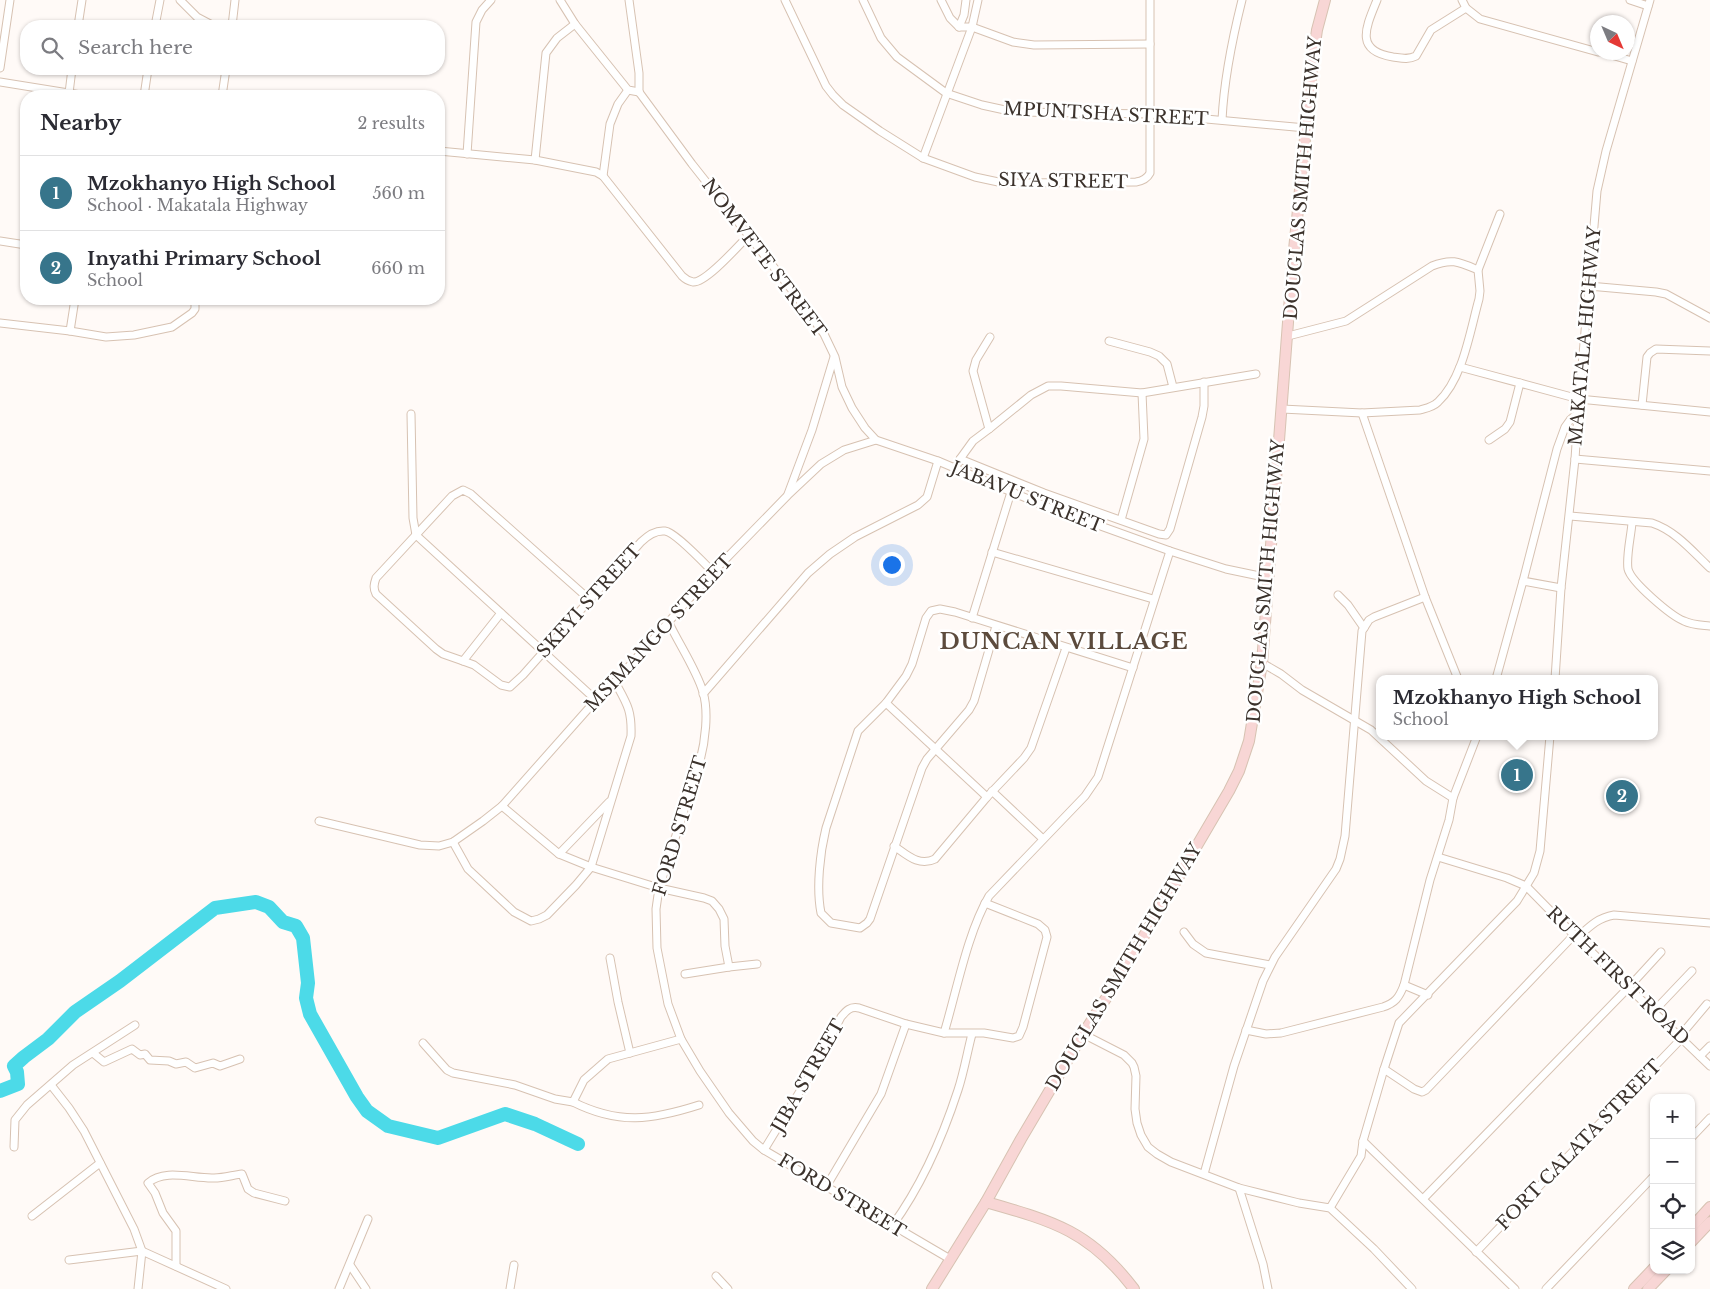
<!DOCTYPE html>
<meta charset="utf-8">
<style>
:root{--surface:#fff;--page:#f2f2f3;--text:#2b2b33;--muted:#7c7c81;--line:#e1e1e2;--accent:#37758b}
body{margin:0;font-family:"Libre Baskerville",serif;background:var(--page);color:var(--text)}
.controls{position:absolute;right:15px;bottom:15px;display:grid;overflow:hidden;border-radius:10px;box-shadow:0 1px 4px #0004}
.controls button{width:45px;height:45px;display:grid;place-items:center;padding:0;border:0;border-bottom:1px solid var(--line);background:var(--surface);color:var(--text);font:25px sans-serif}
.compass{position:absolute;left:1590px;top:15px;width:45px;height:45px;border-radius:50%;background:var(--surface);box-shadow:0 1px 4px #0004;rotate:136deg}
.you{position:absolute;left:891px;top:564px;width:18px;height:18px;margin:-12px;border:4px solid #fff;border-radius:50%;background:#1a73e8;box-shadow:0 0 0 8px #1a73e833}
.badge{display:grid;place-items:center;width:32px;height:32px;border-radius:50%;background:var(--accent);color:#fff;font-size:16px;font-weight:700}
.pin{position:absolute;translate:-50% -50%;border:2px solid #fff;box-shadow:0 1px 5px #0006}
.popup{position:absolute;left:1376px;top:675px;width:282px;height:65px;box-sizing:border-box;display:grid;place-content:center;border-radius:10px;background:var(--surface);filter:drop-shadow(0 1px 4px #0005);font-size:16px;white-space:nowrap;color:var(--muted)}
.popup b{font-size:19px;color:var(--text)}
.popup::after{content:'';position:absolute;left:50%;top:100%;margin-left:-10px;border:10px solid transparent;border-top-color:var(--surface)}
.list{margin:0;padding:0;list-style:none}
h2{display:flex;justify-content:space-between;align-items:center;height:65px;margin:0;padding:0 20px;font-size:21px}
h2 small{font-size:16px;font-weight:400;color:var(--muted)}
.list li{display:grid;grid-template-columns:32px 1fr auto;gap:15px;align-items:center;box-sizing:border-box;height:75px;padding:0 20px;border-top:1px solid var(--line)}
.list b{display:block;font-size:19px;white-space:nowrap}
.list p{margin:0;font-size:16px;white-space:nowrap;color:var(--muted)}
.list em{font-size:16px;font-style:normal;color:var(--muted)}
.icon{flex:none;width:28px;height:28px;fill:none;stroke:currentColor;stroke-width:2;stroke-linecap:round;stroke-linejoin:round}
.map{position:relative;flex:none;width:1710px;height:1289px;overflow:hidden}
.search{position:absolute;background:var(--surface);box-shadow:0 1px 4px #0004;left:20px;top:20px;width:425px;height:55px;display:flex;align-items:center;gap:12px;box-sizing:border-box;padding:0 18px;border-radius:20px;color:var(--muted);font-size:19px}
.panel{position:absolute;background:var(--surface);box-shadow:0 1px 4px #0004;left:20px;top:90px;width:425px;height:215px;border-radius:20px}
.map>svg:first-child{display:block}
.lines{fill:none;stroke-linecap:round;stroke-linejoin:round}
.river{stroke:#4cdae8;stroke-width:14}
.street-casing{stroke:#d7c2b2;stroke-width:9}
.secondary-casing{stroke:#d7c2b2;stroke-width:12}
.street{stroke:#fff;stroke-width:7}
.secondary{stroke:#f8d6d5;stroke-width:10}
.labels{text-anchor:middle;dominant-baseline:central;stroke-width:5;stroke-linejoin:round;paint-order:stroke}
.street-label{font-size:18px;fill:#3b322c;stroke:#fff}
.district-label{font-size:22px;font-weight:bold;letter-spacing:1px;fill:#5c4b3d;stroke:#fff}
</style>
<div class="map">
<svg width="1710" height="1289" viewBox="0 0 1710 1289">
<rect width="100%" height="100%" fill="#fffaf7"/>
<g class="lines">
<!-- river -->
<polyline class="river" points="0,1091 18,1084 17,1072 14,1066 24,1057 48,1039 75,1012 120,981 215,908 256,902 269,907 283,922 296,926 303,938 308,983 306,998 310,1014 357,1097 367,1111 388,1126 438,1138 505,1114 535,1124 578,1144"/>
<defs>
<g id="street">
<polyline points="180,0 197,17 214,26"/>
<polyline points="560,0 575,24 628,90 639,92"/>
<polyline points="629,0 639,73 639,92"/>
<path d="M785 0 826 86 833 95 843 105 880 131 923 158 975 177 1003 183 1136 182C1142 181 1147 179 1150 173V0"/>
<polyline points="863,0 881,38 897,57 946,93 982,105 1014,112 1151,114 1306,128"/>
<polyline points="941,0 950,18 959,27 972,27 1013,42 1034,45 1150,44"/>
<path d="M1377 0C1366 27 1354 51 1393 57 1401 58 1408 60 1416 56L1431 30 1466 8"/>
<polyline points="1462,0 1466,8 1480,19 1598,52"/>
<polyline points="1630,0 1648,6"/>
<polyline points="78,26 82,0"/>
<polyline points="155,26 160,0"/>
<polyline points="232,26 235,0"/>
<polyline points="959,27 964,15 966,0"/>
<polyline points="1601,52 1632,61"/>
<polyline points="0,68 10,0"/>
<polyline points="0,82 87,96"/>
<polyline points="639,92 692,164 795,294 824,334 835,357 842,387 852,408 865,428 876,440 938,461 1045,506 1170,551 1226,569 1269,578"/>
<polyline points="69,93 72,69"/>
<polyline points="144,96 148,69"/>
<polyline points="222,96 226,69"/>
<path d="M1222 120C1224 79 1232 40 1242 0"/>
<path d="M439 151 535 160 596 172 603 176 682 276C685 279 689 281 693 282 706 283 739 245 749 235"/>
<polyline points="467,154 476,22 482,10 491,0"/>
<polyline points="923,158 972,27 978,0"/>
<polyline points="535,160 546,53 557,38 575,24"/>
<polyline points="603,176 610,124 618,104 628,90"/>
<polyline points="0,241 26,245"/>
<polyline points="1589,286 1656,292 1666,294 1710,318"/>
<polyline points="0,323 70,331 106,337 134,335 172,327 192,313 195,309 195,299"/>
<polyline points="70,331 75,299"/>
<path d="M1288 336 1346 321 1432 266C1452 258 1459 262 1478 270"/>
<polyline points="1109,341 1150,352 1159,356 1167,364 1173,387"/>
<polyline points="1460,367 1579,399 1710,412"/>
<polyline points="1642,405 1647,357 1650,353 1656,349 1710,351"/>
<path d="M1282 409 1362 413 1420 410C1427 408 1433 407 1438 402 1463 379 1470 331 1479 299L1480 291 1478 270 1500 214"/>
<polyline points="1362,413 1425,597 1458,679"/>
<polyline points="411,414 413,518 416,535"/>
<polyline points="989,429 973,371 976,360 990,337"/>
<polyline points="1489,440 1505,429 1510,422 1520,383"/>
<polyline points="960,459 1044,493 1159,534 1166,535 1170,529 1202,417 1204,406 1204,382"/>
<polyline points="1575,459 1710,471"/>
<polyline points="955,469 960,459 973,441 989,429 1031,395 1048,386 1061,386 1142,393 1256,374"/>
<polyline points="788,494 812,430 834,357"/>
<path d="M1570 516 1652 523C1676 531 1692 551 1710 568"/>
<polyline points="1121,520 1144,439 1142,393"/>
<path d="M1632 523C1631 536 1626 556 1628 569 1631 582 1671 616 1684 621 1692 625 1701 625 1710 626"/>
<polyline points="416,535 596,700"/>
<polyline points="992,552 1153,599"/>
<polyline points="1523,581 1557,449 1565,427 1570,420 1578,413"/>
<polyline points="1338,595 1348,605 1364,628"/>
<path d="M501 613 463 661 443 654 436 649 376 594C373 588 374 584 376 578L452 496 463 490 471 494 481 503 590 600"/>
<polyline points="972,618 1011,492"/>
<path d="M669 623C679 644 697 671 703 692 709 712 705 742 700 761L659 888 656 909 657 948 668 1004 681 1039 700 1071 729 1113 753 1141 764 1150 950 1259"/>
<path d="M996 626 974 701 969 710 927 759 922 768 870 919 867 923 860 928 831 923 821 913C816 888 820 853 826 828L858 731 886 703 906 676 912 664 926 618 931 611 940 609 955 612 1133 668"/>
<path d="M463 661 474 665 501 685 510 687 523 675 641 542C647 536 655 530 665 531 675 532 705 564 713 572"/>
<polyline points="1262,663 1281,674 1302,690 1371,730 1426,781 1453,798"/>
<polyline points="1496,679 1523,581 1561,588"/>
<polyline points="1555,679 1561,588 1575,459 1578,413 1597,191 1606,151 1650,0"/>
<polyline points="703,694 808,573 830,554 855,537 918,505 927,497 938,461"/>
<polyline points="886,703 987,797"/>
<polyline points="992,791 1043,839"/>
<polyline points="502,806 559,854 591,867 659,888 704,898 712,901 719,909 724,919 725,946 729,967"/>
<polyline points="319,821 420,845 439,846 453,842 483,821 502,806 596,700 615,682 713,572 788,495 821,464 844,450 876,440"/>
<path d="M453 842 468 869 514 912 531 921 539 919 547 915 576 885 591 867 631 736C632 710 627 704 615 682"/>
<path d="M894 846C907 855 919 867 935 859L987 797 1024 758 1031 748 1066 648"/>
<polyline points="559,854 609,802"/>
<polyline points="1438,857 1507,878 1526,886 1574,935 1710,1066"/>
<polyline points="1184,932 1193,944 1206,953 1270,965"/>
<path d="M1577 938C1589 927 1597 918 1614 915L1710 923"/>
<polyline points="610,958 618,1002 630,1053"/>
<polyline points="685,974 729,967 757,964"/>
<polyline points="1428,995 1404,985 1430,880 1449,820 1453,798 1477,736"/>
<polyline points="1654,1011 1692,971"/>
<path d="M1246 1030 1266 1034 1281 1033 1383 1007C1395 1003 1399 998 1404 985"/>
<path d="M944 1033C957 990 967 934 989 896L1085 796 1098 777 1170 551"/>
<polyline points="1083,1034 1124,1055 1132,1063 1134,1067 1136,1076 1135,1109 1137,1123 1141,1135 1148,1147 1157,1154 1171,1162 1239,1188 1299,1203 1330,1208 1374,1249 1412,1289"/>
<polyline points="1680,1036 1707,1004"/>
<path d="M681 1039 608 1059 584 1080 573 1102C619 1125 652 1120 699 1105"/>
<polyline points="423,1043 447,1070 453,1073 515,1085 555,1099 573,1102"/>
<polyline points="93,1053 104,1062 132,1049 140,1055 145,1054 150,1060 169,1061 176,1064 186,1062 195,1068 213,1063 220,1066 240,1059"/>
<polyline points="1700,1056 1710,1046"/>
<polyline points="1384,1069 1414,1089 1422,1092 1426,1090 1574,935"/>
<polyline points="51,1085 69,1108 84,1131 134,1229 142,1251 138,1289"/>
<polyline points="1691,1138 1710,1118"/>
<polyline points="1363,1141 1515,1289"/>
<polyline points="14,1147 15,1120 27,1105 73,1065 135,1025"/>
<path d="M764 1150 819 1060 841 1017C846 1011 850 1006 859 1008L906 1024 944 1033H984L1013 1038 1019 1036 1023 1027 1047 937 1045 930 1038 924 985 903"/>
<polyline points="1204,1174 1234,1066 1263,981 1275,957 1336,869 1340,859 1345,836 1362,631 1369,620 1374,617 1425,597"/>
<polyline points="826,1187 881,1094 906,1024"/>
<polyline points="1239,1188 1263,1264 1268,1289"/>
<polyline points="1423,1199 1629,987 1661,952"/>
<polyline points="1330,1208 1361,1156 1363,1141 1384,1069 1399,1023 1517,901 1534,873 1540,851 1550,736"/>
<polyline points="32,1216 100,1163"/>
<path d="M892 1226C922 1185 942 1139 958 1090 964 1072 967 1053 972 1034"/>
<polyline points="1476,1252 1682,1038"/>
<polyline points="69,1260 142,1251 226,1289"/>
<polyline points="350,1265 366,1289"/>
<path d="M176 1266V1231L163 1213 155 1193 148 1183C165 1168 193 1179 214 1178 224 1178 233 1175 242 1174L248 1189 254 1193 285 1201"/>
<polyline points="716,1276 728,1289"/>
<polyline points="339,1289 368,1219"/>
<polyline points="510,1289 514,1265"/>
<polyline points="1546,1289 1654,1176"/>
</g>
<g id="secondary">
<path d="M986 1202C1053 1221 1090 1231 1134 1289"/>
<polyline points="1691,1228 1710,1207"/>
<polyline points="1691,1242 1710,1222"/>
<polyline points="932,1289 986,1202 1021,1139 1083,1034 1121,975 1229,791 1239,771 1249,741 1262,663 1292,270 1313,58 1317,30 1325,0"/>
<polyline points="1634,1289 1654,1268"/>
<polyline points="1648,1289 1666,1270"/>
</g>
</defs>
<!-- street casing -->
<use href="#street" class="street-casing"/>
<!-- secondary casing -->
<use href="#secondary" class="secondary-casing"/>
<!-- street -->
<use href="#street" class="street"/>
<!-- secondary -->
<use href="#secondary" class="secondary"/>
</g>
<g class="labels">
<!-- street labels -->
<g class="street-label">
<text transform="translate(1106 114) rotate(3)">MPUNTSHA STREET</text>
<text transform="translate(1303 178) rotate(-85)">DOUGLAS SMITH HIGHWAY</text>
<text transform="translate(1063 181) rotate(1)">SIYA STREET</text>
<text transform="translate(764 258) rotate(53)">NOMVETE STREET</text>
<text transform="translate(1585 336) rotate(-85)">MAKATALA HIGHWAY</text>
<text transform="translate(1027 497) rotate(22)">JABAVU STREET</text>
<text transform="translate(1266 581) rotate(-85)">DOUGLAS SMITH HIGHWAY</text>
<text transform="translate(589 601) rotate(-48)">SKEYI STREET</text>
<text transform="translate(659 633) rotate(-47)">MSIMANGO STREET</text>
<text transform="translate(680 826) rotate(-73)">FORD STREET</text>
<text transform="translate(1124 967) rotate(-59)">DOUGLAS SMITH HIGHWAY</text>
<text transform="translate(1618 976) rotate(44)">RUTH FIRST ROAD</text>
<text transform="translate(808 1076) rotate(-60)">JIBA STREET</text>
<text transform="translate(1579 1145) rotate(-46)">FORT CALATA STREET</text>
<text transform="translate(842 1196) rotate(31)">FORD STREET</text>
</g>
<!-- district labels -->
<g class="district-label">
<text x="1064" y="641">DUNCAN VILLAGE</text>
</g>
</g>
</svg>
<div class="controls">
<button>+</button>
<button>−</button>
<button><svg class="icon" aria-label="locate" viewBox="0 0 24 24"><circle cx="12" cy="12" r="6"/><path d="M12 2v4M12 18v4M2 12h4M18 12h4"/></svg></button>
<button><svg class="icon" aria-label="layers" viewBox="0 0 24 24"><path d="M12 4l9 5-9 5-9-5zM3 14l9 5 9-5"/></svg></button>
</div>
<svg class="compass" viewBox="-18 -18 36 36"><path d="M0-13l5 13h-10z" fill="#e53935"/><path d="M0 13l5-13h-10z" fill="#7c7c81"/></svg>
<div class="you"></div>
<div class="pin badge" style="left:1517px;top:775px">1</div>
<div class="popup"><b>Mzokhanyo High School</b>School</div>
<div class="pin badge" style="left:1622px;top:796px">2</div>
<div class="search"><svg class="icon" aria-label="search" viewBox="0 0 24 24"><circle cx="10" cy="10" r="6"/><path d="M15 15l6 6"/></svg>Search here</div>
<section class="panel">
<h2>Nearby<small>2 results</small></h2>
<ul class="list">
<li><span class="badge">1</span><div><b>Mzokhanyo High School</b><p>School · Makatala Highway</p></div><em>560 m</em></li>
<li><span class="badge">2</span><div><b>Inyathi Primary School</b><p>School</p></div><em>660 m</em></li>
</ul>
</section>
</div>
